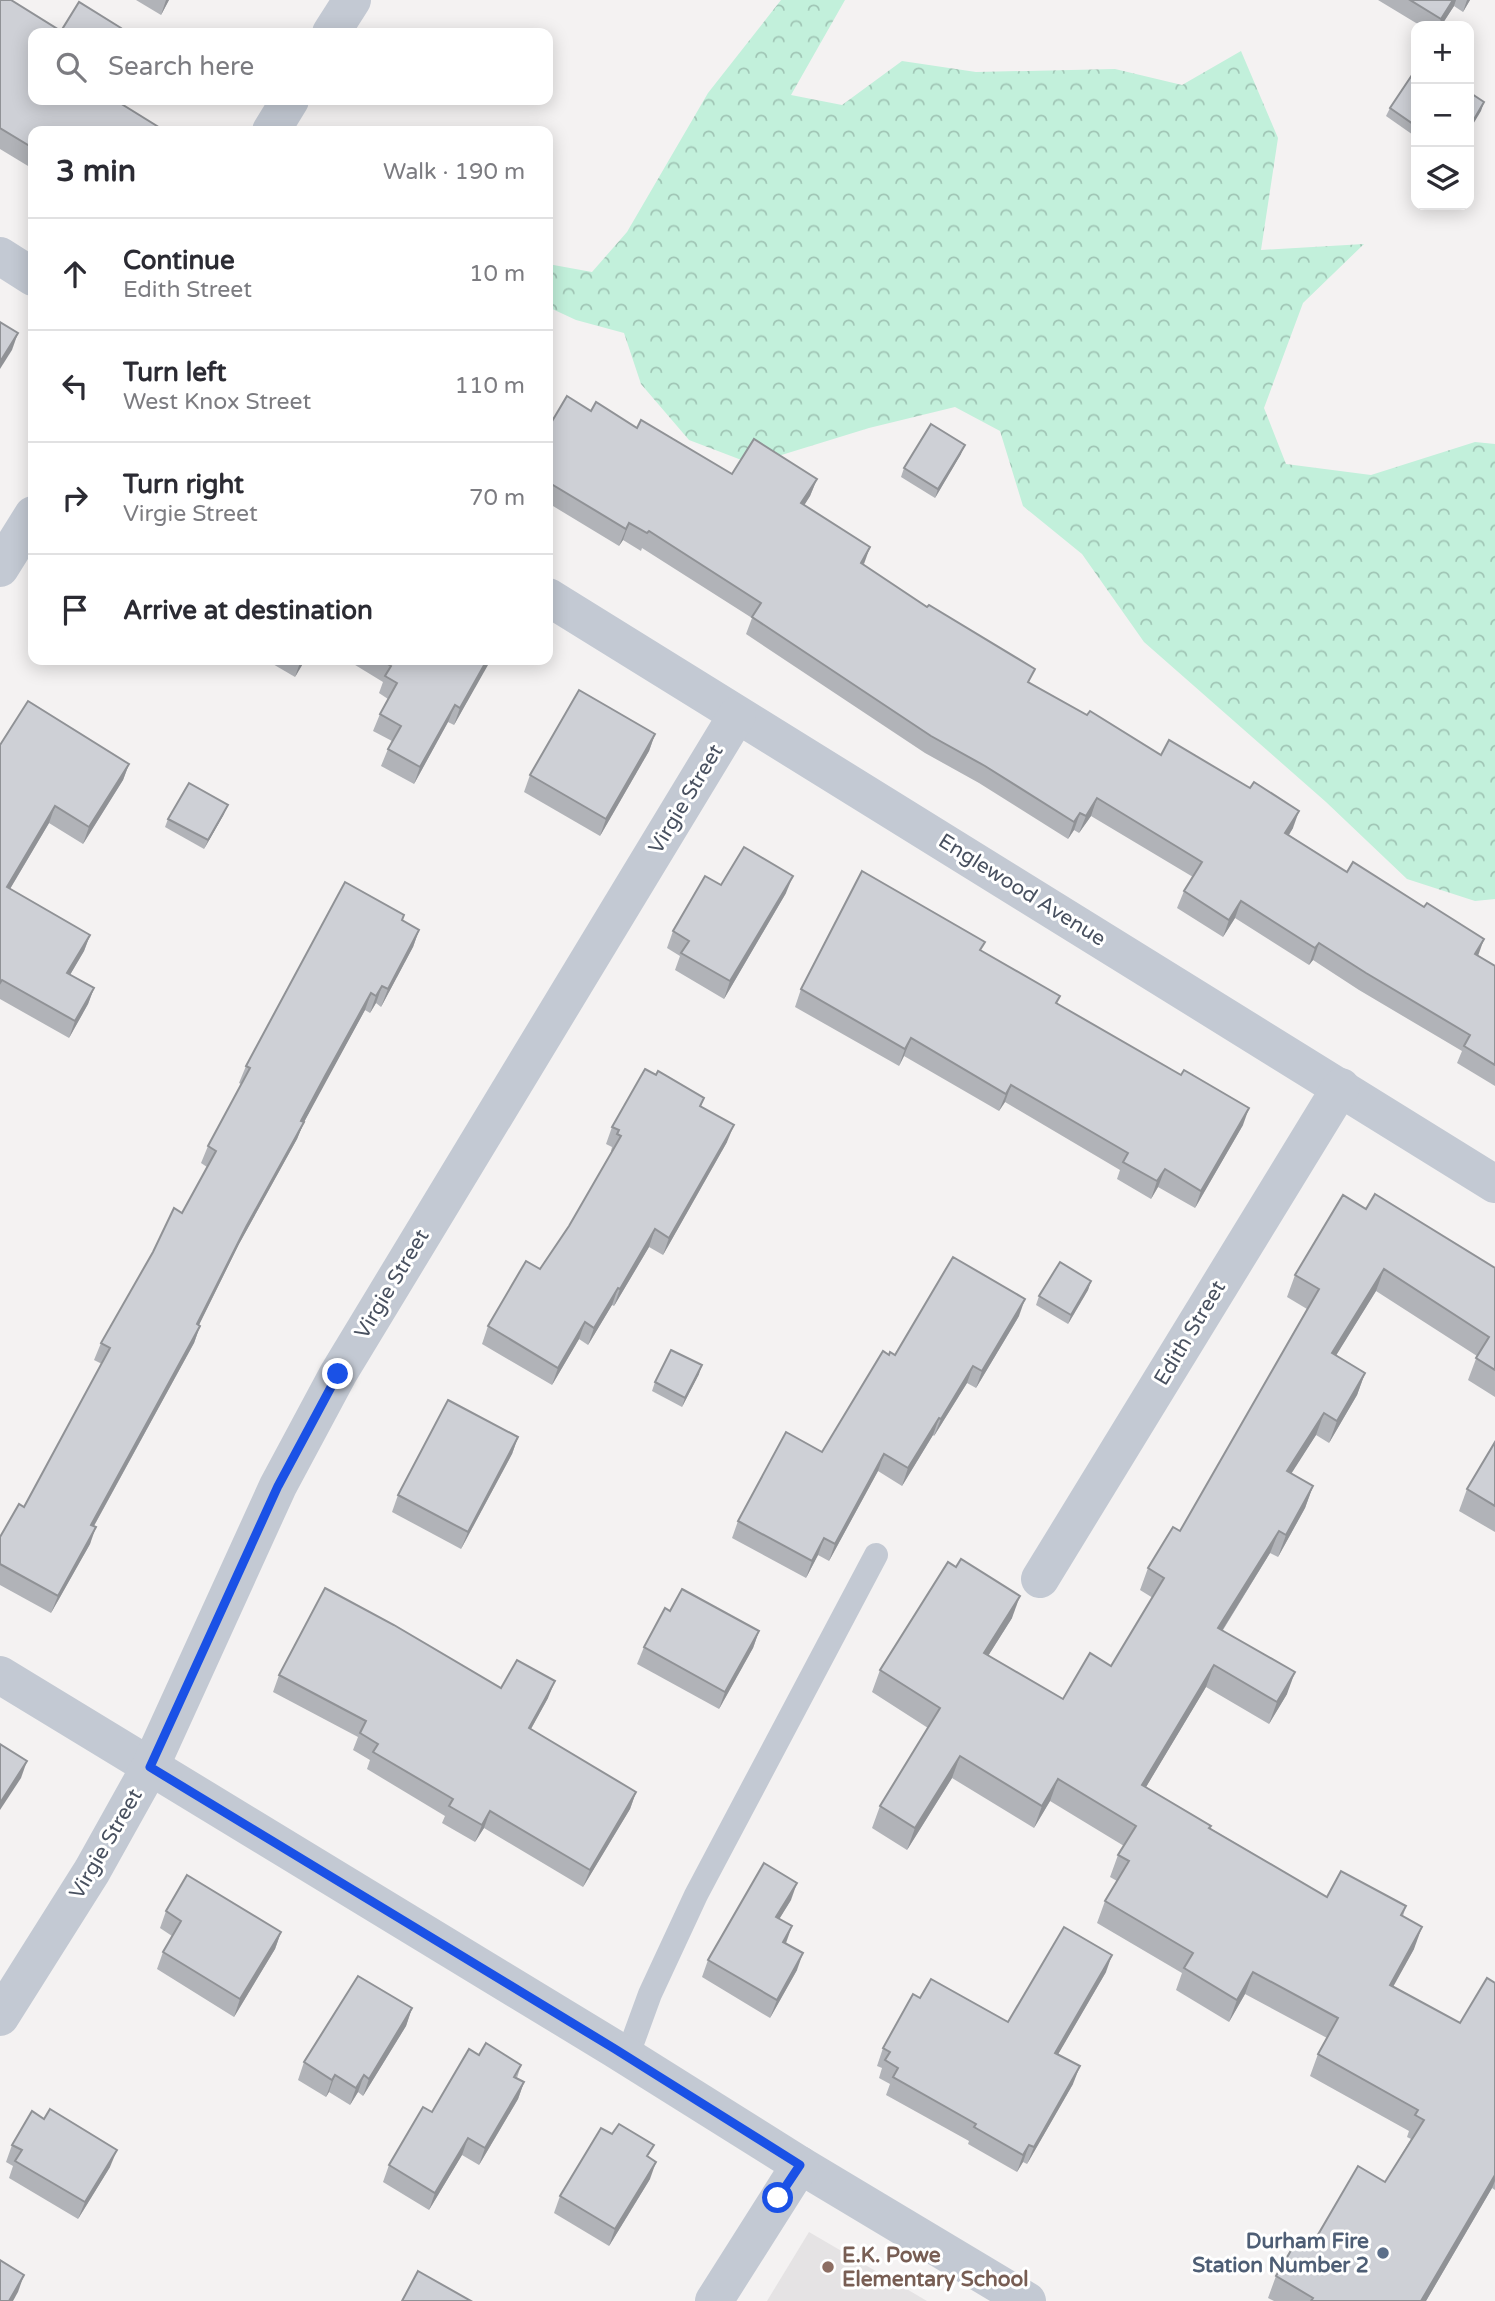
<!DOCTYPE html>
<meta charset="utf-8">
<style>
:root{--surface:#fff;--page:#f7f7f7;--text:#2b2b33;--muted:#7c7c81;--line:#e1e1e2}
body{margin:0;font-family:"Varela Round",sans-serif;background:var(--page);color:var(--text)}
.controls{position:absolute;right:21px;top:21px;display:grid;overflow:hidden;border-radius:14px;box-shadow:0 4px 18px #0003}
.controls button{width:63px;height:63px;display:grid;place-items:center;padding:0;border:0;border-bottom:2px solid var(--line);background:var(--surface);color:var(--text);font:35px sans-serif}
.stop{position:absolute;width:21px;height:21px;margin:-16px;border:5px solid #1a51e6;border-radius:50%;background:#fff}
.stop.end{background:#1a51e6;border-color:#fff;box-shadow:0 2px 7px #0008}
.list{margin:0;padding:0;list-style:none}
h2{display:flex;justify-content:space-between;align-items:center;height:91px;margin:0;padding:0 28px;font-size:30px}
h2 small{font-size:23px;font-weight:400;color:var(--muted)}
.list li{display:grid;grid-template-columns:46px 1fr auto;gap:21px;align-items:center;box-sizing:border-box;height:112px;padding:0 28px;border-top:2px solid var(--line)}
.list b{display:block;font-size:26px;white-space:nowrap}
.list p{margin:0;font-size:23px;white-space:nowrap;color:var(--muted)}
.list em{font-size:23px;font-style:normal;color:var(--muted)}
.icon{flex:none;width:38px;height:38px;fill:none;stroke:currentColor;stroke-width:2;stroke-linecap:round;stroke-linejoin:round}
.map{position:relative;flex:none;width:1495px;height:2301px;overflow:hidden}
.search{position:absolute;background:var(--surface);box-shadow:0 4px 18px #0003;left:28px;top:28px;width:525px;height:77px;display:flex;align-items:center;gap:18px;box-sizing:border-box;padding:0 24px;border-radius:14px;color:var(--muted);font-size:26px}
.panel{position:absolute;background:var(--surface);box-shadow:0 4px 18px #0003;left:28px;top:126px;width:525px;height:539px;border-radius:14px}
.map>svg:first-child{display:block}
.education{fill:#e5e3e4}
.forest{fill:url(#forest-crowns)}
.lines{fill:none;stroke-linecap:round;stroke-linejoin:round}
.lane{stroke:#c3c9d3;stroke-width:24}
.street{stroke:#c3c9d3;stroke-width:38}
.wall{fill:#b1b3b8}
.shaded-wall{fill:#909296}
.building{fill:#ced0d6;stroke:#909296;stroke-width:2}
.route{stroke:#1a51e6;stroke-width:9}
.service-dot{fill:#5c6f8a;stroke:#fff;stroke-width:2.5}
.education-dot{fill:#8d6e63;stroke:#fff;stroke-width:2.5}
.labels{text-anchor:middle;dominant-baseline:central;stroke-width:6;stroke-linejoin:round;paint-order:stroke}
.street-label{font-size:21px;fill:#495160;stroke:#fff}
.service-label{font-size:21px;font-weight:bold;fill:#4e5e75;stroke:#fff;text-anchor:end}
.education-label{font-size:21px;font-weight:bold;fill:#785e54;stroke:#fff;text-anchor:start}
</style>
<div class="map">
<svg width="1495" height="2301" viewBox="0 0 1495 2301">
<defs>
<pattern id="forest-crowns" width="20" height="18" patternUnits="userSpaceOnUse" patternTransform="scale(1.75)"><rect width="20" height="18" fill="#c2f0db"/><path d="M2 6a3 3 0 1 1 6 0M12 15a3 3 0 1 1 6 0" fill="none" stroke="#a0c5b5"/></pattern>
</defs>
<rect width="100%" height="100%" fill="#f4f2f2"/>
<!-- education -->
<polygon class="education" points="809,2232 927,2301 767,2301"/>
<!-- forest -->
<polygon class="forest" points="781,0 845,0 791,95 842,105 902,61 976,72 1115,69 1182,85 1241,51 1278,138 1261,250 1364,244 1303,303 1264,408 1286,464 1371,475 1475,442 1495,444 1495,899 1475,901 1407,879 1326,802 1144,642 1082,554 1023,506 1000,431 955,407 869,428 752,464 689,440 641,384 624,333 576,320 548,307 548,264 592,272 627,232 708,93"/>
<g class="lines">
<!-- lane -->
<polyline class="lane" points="627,2057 650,1994 696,1895 876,1555"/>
<!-- street -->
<g class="street">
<polyline points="331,33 352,0"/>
<polyline points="271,131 290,100"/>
<polyline points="0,256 33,277"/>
<polyline points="0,568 33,515"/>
<polyline points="548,597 1495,1184"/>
<polyline points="1040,1579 1341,1087"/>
<polyline points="0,1675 615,2049 800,2165 1027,2301"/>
<polyline points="0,2017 92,1871 150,1767 278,1486 338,1374 737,715"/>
<polyline points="714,2301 800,2165"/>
</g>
</g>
<!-- wall -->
<g class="wall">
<polygon points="0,0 61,31 121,28 119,33 33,33 33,169 0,149"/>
<polygon points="136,0 169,0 161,15"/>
<polygon points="1378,0 1470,0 1463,12 1454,6 1441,26 1421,26"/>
<polygon points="1416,69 1416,137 1386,116 1390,108"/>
<polygon points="591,411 637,428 732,474 817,479 810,496 804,505 864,565 1030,684 1293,828 1289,835 1495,966 1495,1086 1457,1063 1462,1051 1359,990 1313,960 1309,965 1235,918 1223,937 1177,908 1184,891 1193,877 1091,816 1079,833 1074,830 1068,839 979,783 925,753 746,634 752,618 642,548 641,551 623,540 619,546 548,503 548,428"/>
<polygon points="961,454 935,498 901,477 904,468"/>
<polygon points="266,660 305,660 295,677"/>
<polygon points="347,660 490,660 454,725 448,722 414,784 381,766 388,749 392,741 373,731 380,714 388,699 379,693 383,682"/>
<polygon points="655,734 649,751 600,836 524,792 530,775"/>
<polygon points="0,745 129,764 123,780 83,844 49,823 10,889 90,935 84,951 70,975 94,988 88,1004 69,1038 0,999"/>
<polygon points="224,814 204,849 165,827 168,819"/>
<polygon points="786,893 724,999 675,970 680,956 667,948 673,931"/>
<polygon points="402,920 419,930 413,947 381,1007 376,1003 370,1013 365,1010 319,1093 304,1122 297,1139 239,1244 199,1325 200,1326 194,1343 94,1526 90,1544 51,1613 0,1585 0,1537 24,1507 102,1364 94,1360 101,1343 153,1252 182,1213 207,1167 201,1163 208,1146 241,1084 239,1083 246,1066"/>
<polygon points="982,951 1060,996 1057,1003 1243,1125 1195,1208 1158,1187 1151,1199 1117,1179 1120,1170 1005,1102 999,1111 904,1056 899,1066 795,1007 801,989"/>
<polygon points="656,1075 704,1098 701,1106 727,1142 663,1255 649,1247 614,1306 612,1305 588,1345 579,1339 552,1385 482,1344 488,1326 540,1269 569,1226 612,1151 611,1151 612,1147 606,1144 612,1127"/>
<polygon points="1366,1209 1495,1268 1495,1397 1468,1380 1477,1356 1376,1291 1336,1355 1365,1373 1357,1395 1329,1443 1316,1435 1291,1473 1313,1486 1305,1508 1278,1557 1270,1553 1223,1630 1287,1694 1269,1724 1206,1687 1146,1787 1211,1826 1210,1828 1327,1897 1406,1906 1403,1916 1414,1949 1393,1986 1460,2023 1495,1983 1495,2190 1492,2188 1426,2301 1274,2301 1268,2298 1276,2276 1309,2250 1385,2182 1411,2139 1407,2137 1409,2131 1310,2076 1318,2054 1327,2038 1245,1994 1229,2022 1176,1990 1182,1973 1097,1923 1105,1901 1117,1881 1110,1877 1118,1855 1124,1846 1050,1801 1034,1828 952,1778 907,1850 872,1828 880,1806 928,1728 872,1692 880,1670 956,1567 1012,1618 988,1656 1063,1699 1111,1666 1153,1598 1140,1590 1148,1568 1180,1531 1307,1309 1287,1297 1295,1275"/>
<polygon points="1091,1281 1088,1290 1068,1324 1036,1305 1039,1296"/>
<polygon points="1019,1316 976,1388 967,1383 934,1436 933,1435 902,1486 878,1471 829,1561 818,1555 806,1578 732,1538 738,1521 822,1452 889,1355 895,1355"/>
<polygon points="699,1374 682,1407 652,1391 655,1382"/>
<polygon points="518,1437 512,1454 461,1549 392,1512 398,1495"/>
<polygon points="1495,1442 1495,1532 1459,1511 1467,1489"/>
<polygon points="670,1611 759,1631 753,1648 719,1709 637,1664 644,1647"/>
<polygon points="279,1675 501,1688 548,1698 531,1729 636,1792 630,1809 583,1887 484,1828 475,1842 442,1823 445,1816 367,1769 370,1760 353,1750 358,1737 273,1692"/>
<polygon points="791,1900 779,1919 786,1943 797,1970 770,2018 702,1977 708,1960"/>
<polygon points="166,1911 281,1932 275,1949 234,2017 157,1969 163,1952 172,1936 160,1928"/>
<polygon points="1106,1972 1058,2054 1073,2084 1027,2164 1023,2162 1017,2172 968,2144 969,2141 886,2095 890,2084 879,2078 882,2068 877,2066 883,2048 920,1998 1008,2022"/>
<polygon points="412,2008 406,2026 363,2096 358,2092 350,2105 329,2092 326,2097 298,2080 304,2062"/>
<polygon points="479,2055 521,2065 517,2078 524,2082 518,2099 479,2165 462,2155 429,2210 383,2182 389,2165"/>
<polygon points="12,2145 110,2167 78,2219 9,2178 13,2166 6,2162"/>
<polygon points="650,2179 609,2246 554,2213 560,2196"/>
</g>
<!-- shaded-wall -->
<g class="shaded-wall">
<polygon points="166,0 169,0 161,15"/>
<polygon points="1453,0 1456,0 1454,6 1441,26 1439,26 1441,19"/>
<polygon points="1467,0 1470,0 1463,12"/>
<polygon points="1484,102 1481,111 1469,131 1469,128"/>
<polygon points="18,333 12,350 0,369 0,362"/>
<polygon points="965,445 961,454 935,498 938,489"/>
<polygon points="817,479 810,496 795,520 801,503"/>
<polygon points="629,523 623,540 619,546 626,529"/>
<polygon points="870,547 864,564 861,563"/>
<polygon points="301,660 305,660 295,677"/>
<polygon points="487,660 490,660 488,665 454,725 460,708"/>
<polygon points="455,705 448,722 414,784 420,767"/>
<polygon points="655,734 649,751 600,836 606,819"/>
<polygon points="129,764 123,780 83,844 89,827"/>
<polygon points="1097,798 1091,816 1079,833 1086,816"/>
<polygon points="228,805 224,814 204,849 208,840"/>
<polygon points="55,806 49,823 1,904 7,887"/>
<polygon points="1299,811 1293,828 1279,850 1285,833"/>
<polygon points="1080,813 1074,830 1068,839 1074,822"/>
<polygon points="793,876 786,893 724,999 730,981"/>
<polygon points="1241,901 1235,918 1223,937 1229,920"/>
<polygon points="419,930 413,947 381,1007 388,989"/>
<polygon points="90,935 84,951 61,990 67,973"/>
<polygon points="1484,939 1478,956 1475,954"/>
<polygon points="1319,943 1313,960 1309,965 1315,948"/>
<polygon points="382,986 376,1003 370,1013 376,996"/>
<polygon points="94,988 88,1004 69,1038 75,1021"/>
<polygon points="371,993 365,1010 302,1126 304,1122 297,1139 239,1244 191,1341 197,1324 246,1227 325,1076"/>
<polygon points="911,1038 904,1056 899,1066 905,1049"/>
<polygon points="1011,1085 1005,1102 999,1111 1006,1094"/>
<polygon points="1249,1108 1243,1125 1195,1208 1201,1191"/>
<polygon points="734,1125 727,1142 663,1255 669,1238"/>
<polygon points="1165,1169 1158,1187 1151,1199 1157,1181"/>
<polygon points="655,1229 649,1247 614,1306 620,1289"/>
<polygon points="1384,1269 1376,1291 1324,1375 1332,1353"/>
<polygon points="1091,1281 1088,1290 1068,1324 1071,1315"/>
<polygon points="618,1288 612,1305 588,1345 594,1328"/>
<polygon points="1025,1299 1019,1316 976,1388 982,1371"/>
<polygon points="585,1322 579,1339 552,1385 558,1368"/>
<polygon points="200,1326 194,1343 85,1542 91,1525"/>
<polygon points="702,1365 699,1374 682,1407 685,1398"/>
<polygon points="973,1366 967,1383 934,1436 941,1419"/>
<polygon points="1365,1373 1357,1395 1329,1443 1337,1421"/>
<polygon points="1324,1413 1316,1435 1279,1493 1287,1471"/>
<polygon points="939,1418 933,1435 902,1486 908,1468"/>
<polygon points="518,1437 512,1454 461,1549 468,1532"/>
<polygon points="884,1454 878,1471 829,1561 835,1544"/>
<polygon points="1313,1486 1305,1508 1278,1557 1286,1535"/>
<polygon points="96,1527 90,1544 51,1613 58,1596"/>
<polygon points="1279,1531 1270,1553 1210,1650 1218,1628"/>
<polygon points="824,1538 818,1555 806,1578 812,1561"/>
<polygon points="1020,1596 1012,1618 976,1675 984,1653"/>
<polygon points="759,1631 753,1648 719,1709 725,1692"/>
<polygon points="1214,1665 1206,1687 1134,1807 1142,1785"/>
<polygon points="1295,1672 1287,1694 1269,1724 1277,1702"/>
<polygon points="555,1681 548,1698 522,1745 529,1728"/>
<polygon points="960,1756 952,1778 907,1850 915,1828"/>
<polygon points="27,1761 21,1778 0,1810 0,1803"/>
<polygon points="1058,1779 1050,1801 1034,1828 1042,1806"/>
<polygon points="636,1792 630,1809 583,1887 590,1870"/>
<polygon points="490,1811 484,1828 475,1842 482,1825"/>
<polygon points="797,1883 791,1900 770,1934 776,1917"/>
<polygon points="792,1926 786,1943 777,1959 783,1942"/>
<polygon points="1422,1927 1414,1949 1382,2007 1390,1985"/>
<polygon points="281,1932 275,1949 234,2017 240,1999"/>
<polygon points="803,1953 797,1970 770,2018 777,2000"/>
<polygon points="1112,1955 1106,1972 1049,2070 1055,2053"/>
<polygon points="1253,1972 1245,1994 1229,2022 1237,2000"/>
<polygon points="412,2008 406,2026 363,2096 369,2079"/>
<polygon points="1080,2066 1073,2084 1027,2164 1034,2147"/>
<polygon points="335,2075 329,2092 326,2097 332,2080"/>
<polygon points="364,2075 358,2092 350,2105 356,2088"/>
<polygon points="524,2082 518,2099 479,2165 485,2148"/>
<polygon points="468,2138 462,2155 429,2210 435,2193"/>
<polygon points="1029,2145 1023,2162 1017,2172 1023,2155"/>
<polygon points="117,2150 110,2167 78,2219 85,2202"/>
<polygon points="656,2162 650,2179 609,2246 615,2229"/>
<polygon points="1495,2175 1495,2181 1492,2188 1426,2301 1421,2301"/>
<polygon points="24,2275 18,2292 13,2301 9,2301"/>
</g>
<!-- building -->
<g class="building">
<polygon points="0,0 11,0 61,31 79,2 121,28 118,33 33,33 33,100 115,100 165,131 33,131 33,148 0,128"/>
<polygon points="1410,0 1453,0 1441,19"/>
<polygon points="1416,69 1416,126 1390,108"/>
<polygon points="1469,92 1484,102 1469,128"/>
<polygon points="0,322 18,333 0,362"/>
<polygon points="567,396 591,411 596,402 637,428 641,420 732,474 754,439 817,479 801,503 870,547 861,563 927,607 929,605 1035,669 1028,682 1087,715 1090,711 1161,755 1169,740 1250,788 1254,782 1299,811 1285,833 1347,872 1353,862 1424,907 1427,903 1484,939 1475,954 1495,966 1495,1065 1464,1046 1470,1035 1366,973 1319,943 1315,948 1241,901 1229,920 1184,891 1202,862 1097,798 1086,816 1080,813 1074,822 985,766 931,736 752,617 761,603 649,531 647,533 629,523 626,529 548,482 548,428"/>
<polygon points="931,424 965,445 938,489 904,468"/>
<polygon points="381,660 487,660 460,708 455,705 420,767 388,749 401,726 380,714 397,683 385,676 391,666"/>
<polygon points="579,690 655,734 606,819 530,775"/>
<polygon points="28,701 129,764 89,827 55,806 7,887 90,935 67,973 94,988 75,1021 2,980 0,983 0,745"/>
<polygon points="189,783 228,805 208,840 168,819"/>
<polygon points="744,847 793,876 730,981 681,953 689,941 673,931 705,876 721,885"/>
<polygon points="862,871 985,942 980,950 1060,996 1056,1003 1181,1075 1184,1070 1249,1108 1201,1191 1165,1169 1157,1181 1123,1162 1128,1153 1011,1085 1006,1094 911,1038 905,1049 801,989"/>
<polygon points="345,882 404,915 402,920 419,930 388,989 382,986 376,996 371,993 325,1076 301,1121 304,1122 246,1227 197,1324 200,1326 91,1525 96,1527 58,1596 0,1564 0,1537 19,1504 24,1507 110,1348 101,1343 153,1252 174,1208 182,1213 216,1151 208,1146 250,1068 246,1066"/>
<polygon points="645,1069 656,1075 658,1071 704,1098 700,1106 734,1125 669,1238 655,1229 620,1289 618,1288 594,1328 585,1322 558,1368 488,1326 526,1261 540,1269 569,1226 621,1136 617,1134 619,1130 612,1127"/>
<polygon points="1375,1194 1495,1268 1495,1370 1476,1358 1489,1337 1384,1269 1332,1353 1365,1373 1337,1421 1324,1413 1287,1471 1313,1486 1286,1535 1279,1531 1218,1628 1295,1672 1277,1702 1214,1665 1142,1785 1211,1826 1209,1828 1327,1897 1341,1871 1406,1906 1401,1915 1422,1927 1390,1985 1460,2023 1487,1978 1495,1983 1495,2175 1421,2301 1311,2301 1313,2298 1276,2276 1296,2242 1309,2250 1358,2166 1385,2182 1424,2120 1415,2115 1418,2110 1318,2054 1338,2018 1253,1972 1237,2000 1184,1968 1193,1953 1105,1901 1129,1861 1118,1855 1136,1826 1058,1779 1042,1806 960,1756 915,1828 880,1806 940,1708 880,1670 948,1562 956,1567 961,1559 1020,1596 984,1653 1063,1699 1090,1653 1111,1666 1164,1578 1148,1568 1173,1527 1180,1531 1319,1289 1295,1275 1343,1195 1366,1209"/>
<polygon points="953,1257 1025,1299 982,1371 973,1366 941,1419 939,1418 908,1468 884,1454 835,1544 824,1538 812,1561 738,1521 786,1432 822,1452 883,1351 889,1355 890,1352 895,1355"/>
<polygon points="1060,1262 1091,1281 1071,1315 1039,1296"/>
<polygon points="671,1350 702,1365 685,1398 655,1382"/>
<polygon points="448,1400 518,1437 468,1532 398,1495"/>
<polygon points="1495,1442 1495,1506 1467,1489"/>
<polygon points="325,1588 394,1625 501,1688 517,1660 555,1681 529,1728 636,1792 590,1870 490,1811 482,1825 449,1806 453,1799 373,1752 378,1744 360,1733 366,1721 279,1675"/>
<polygon points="682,1589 759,1631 725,1692 644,1647 665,1608 670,1611"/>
<polygon points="0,1744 27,1761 0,1803"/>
<polygon points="764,1863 797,1883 776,1917 792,1926 783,1942 803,1953 777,2000 708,1960"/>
<polygon points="187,1875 281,1932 240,1999 163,1952 181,1921 166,1911"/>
<polygon points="1064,1927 1112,1955 1055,2053 1080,2066 1034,2147 1029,2145 1023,2155 974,2127 976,2124 893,2077 898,2068 885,2060 890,2052 883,2048 913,1994 920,1998 931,1979 1008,2022"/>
<polygon points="358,1976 412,2008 369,2079 364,2075 356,2088 335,2075 332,2080 304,2062"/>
<polygon points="486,2043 521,2065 514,2077 524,2082 485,2148 468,2138 435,2193 389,2165 423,2107 432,2112 469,2049 479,2055"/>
<polygon points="50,2109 117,2150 85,2202 15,2161 22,2150 12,2145 32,2111 44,2119"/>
<polygon points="619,2124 654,2145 647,2156 656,2162 615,2229 560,2196 601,2128 612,2134"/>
<polygon points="0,2260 24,2275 9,2301 0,2301"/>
<polygon points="418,2271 471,2301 402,2301"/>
</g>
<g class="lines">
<!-- route -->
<polyline class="route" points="338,1374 278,1486 150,1767 615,2049 800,2165 778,2198"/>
</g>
<!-- markers -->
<circle class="service-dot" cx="1383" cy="2253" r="7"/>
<circle class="education-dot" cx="828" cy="2267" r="7"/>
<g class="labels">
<!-- street labels -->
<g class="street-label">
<text transform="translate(686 799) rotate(-59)">Virgie Street</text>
<text transform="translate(1022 890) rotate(32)">Englewood Avenue</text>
<text transform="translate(392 1284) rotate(-59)">Virgie Street</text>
<text transform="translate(1190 1333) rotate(-59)">Edith Street</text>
<text transform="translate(106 1844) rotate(-60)">Virgie Street</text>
</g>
<!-- service labels -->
<g class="service-label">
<text x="1369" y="2241">Durham Fire<tspan x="1369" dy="24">Station Number 2</tspan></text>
</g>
<!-- education labels -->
<g class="education-label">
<text x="842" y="2255">E.K. Powe<tspan x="842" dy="24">Elementary School</tspan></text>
</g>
</g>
</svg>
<div class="controls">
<button>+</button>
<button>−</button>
<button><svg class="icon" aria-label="layers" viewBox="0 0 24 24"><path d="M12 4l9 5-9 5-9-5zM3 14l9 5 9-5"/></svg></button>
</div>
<div class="stop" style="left:778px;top:2198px"></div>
<div class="stop end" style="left:338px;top:1374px"></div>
<div class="search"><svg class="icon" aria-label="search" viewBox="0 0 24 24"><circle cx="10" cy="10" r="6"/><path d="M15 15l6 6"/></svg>Search here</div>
<section class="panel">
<h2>3 min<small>Walk · 190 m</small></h2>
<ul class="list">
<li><svg class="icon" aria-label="ahead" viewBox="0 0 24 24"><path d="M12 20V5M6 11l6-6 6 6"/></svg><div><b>Continue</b><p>Edith Street</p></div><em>10 m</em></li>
<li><svg class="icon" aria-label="left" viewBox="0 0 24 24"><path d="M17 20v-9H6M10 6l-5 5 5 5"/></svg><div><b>Turn left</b><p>West Knox Street</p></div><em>110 m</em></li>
<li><svg class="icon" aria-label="right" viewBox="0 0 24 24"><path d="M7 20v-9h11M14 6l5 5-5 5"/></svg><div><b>Turn right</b><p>Virgie Street</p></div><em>70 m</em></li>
<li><svg class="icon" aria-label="arrive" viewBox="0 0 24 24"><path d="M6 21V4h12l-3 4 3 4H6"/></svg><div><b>Arrive at destination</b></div></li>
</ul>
</section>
</div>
